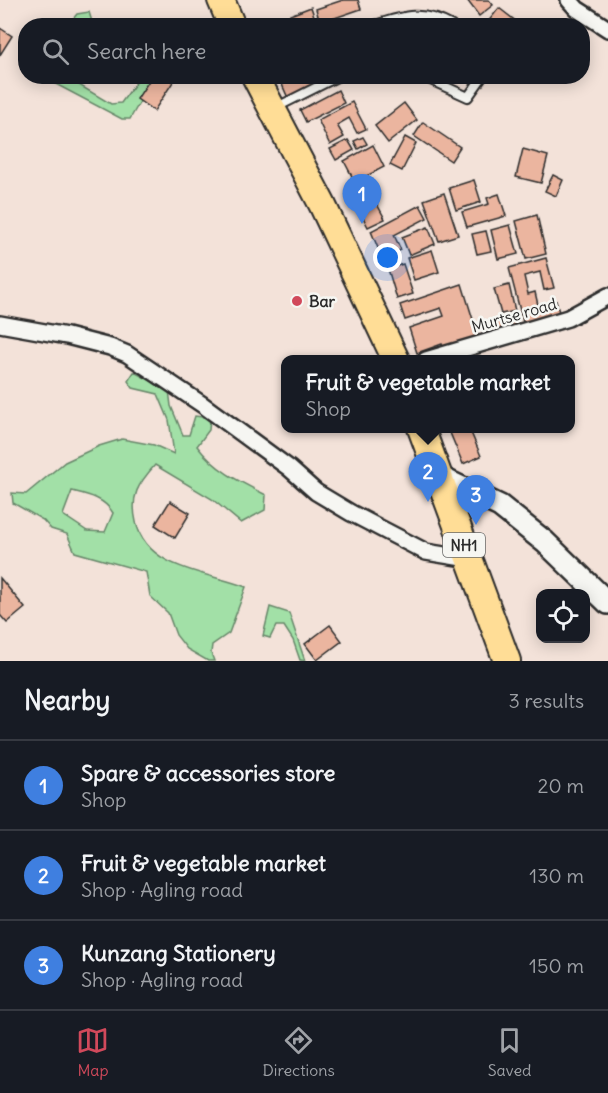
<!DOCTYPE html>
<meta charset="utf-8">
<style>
:root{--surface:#171b24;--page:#20242c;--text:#f1f3f6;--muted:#9ea1a6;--line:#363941;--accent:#d1495b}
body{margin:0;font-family:Delius,sans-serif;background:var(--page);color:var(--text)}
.controls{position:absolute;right:18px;bottom:18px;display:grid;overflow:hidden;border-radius:12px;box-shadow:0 3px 15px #0003}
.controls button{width:54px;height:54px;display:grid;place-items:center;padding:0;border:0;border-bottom:2px solid var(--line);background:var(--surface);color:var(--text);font:30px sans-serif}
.you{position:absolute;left:388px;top:258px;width:21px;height:21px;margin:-15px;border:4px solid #fff;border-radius:50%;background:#1a73e8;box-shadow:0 0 0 9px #1a73e833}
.badge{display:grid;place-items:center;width:39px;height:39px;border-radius:50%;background:var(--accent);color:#fff;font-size:20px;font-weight:700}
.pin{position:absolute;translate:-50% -50px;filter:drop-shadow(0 2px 3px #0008)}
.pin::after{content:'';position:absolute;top:32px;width:21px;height:18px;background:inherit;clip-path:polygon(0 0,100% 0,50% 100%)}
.popup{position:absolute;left:281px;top:355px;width:294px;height:78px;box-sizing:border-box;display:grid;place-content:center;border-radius:12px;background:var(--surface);filter:drop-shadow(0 2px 4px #0005);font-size:20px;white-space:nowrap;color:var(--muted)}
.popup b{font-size:22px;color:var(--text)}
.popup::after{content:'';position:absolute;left:50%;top:100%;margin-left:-12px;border:12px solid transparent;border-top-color:var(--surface)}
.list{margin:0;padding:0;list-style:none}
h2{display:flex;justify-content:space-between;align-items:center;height:78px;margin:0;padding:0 24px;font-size:26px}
h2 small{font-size:20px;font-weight:400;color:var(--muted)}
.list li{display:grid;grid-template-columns:39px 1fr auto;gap:18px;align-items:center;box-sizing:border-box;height:90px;padding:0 24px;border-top:2px solid var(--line)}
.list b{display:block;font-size:22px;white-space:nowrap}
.list p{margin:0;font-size:20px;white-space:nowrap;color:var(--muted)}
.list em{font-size:20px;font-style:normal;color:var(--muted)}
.icon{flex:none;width:33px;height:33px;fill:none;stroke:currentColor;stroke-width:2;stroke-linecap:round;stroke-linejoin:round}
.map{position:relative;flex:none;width:608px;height:661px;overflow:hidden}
.search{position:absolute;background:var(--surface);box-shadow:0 3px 15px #0003;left:18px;right:18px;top:18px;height:66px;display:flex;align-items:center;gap:15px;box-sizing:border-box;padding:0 21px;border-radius:24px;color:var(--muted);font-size:22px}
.sheet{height:348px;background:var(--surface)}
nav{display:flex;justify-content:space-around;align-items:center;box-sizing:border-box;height:84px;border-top:2px solid var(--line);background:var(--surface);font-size:16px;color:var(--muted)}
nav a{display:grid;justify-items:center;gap:3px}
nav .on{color:var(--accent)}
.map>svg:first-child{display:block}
.green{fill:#a2e0a7;stroke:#668669;stroke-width:1.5;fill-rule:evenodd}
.building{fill:#ebb59f;stroke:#2b2b2b;stroke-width:1.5}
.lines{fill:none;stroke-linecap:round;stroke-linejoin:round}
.service-casing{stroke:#2b2b2b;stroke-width:12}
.minor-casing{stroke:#2b2b2b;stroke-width:20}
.secondary-casing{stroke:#2b2b2b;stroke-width:26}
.trunk-casing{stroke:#2b2b2b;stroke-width:30}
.service{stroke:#f6f6f2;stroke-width:8}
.minor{stroke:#f6f6f2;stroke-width:15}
.secondary{stroke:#f6f6f2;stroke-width:21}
.trunk{stroke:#ffdd96;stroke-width:26}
.poi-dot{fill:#d1495b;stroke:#f6f6f2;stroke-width:2}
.labels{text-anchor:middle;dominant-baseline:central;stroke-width:5;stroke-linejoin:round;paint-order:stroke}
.shield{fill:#f6f6f2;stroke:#686867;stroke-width:1.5}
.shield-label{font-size:15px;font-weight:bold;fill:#2b2b2b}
.poi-label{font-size:16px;font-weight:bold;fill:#2b2b2b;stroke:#f6f6f2;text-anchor:start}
.street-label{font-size:16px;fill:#2b2b2b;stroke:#f6f6f2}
</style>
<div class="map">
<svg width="608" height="661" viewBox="0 0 608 661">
<rect width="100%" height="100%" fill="#f3e2d9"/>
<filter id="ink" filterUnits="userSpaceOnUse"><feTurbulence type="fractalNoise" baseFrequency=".0167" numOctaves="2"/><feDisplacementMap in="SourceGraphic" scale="12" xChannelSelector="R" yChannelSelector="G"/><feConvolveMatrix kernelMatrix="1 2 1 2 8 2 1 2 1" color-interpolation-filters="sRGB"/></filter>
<g filter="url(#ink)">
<!-- green -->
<g class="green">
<polygon points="89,12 93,25 68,25 77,14"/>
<polygon points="47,77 68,77 69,79 111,104 121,103 140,77 154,77 130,119 122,119 48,80"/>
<path d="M134 372 169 390 171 406 183 435H189L195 416 210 418 209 430 197 446C215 470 240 482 266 495L265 510 241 523 212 499 155 465C138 484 130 496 136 522 147 570 208 572 246 587L229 633 212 645 211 653 214 661H208L187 649 176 635 168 613 150 596 146 572 75 552 67 534 51 529 43 520 13 503 12 493 26 494 65 462 99 446 122 439 154 445 174 454 169 420 158 394 133 388 128 381ZM72 491C88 495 104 498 113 513L105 532 87 531 63 515Z"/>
<polygon points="270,607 289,613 305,661 300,660 293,640 284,626 276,626 270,638 263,636"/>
</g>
<!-- building -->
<g class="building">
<polygon points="343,0 358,0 361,9 320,23 316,9"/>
<polygon points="467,0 489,0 493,5 479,16"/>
<polygon points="311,7 316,22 307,26 288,26 285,17"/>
<polygon points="499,8 517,22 513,26 491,26 487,23"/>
<polygon points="0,28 12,36 0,55"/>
<polygon points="152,76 166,76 173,82 154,111 137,99"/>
<polygon points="287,76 310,76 314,86 288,98 280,80"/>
<polygon points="338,90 344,103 306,122 300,110"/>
<polygon points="352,102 366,129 357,133 349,118 337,125 344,137 330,145 318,120"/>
<polygon points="404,103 417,120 388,143 375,126"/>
<polygon points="423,122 460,147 451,161 414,136"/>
<polygon points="363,137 367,144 358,149 354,141"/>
<polygon points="405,137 416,143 402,171 390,165"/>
<polygon points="348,140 354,150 336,160 330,149"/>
<polygon points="373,145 384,167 355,182 344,161"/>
<polygon points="523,149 548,156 541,183 516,177"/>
<polygon points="553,175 563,180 556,196 545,191"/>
<polygon points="364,180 385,219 368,227 348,188"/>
<polygon points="474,180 481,202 456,210 449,188"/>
<polygon points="444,193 458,235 439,241 424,200"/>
<polygon points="499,194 506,216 467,227 462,212 489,204 487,198"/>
<polygon points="420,205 427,218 394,235 401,250 382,258 371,231"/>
<polygon points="537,215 546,254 526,259 516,221"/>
<polygon points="510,225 518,254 498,259 491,230"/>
<polygon points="428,227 435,244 409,255 402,237"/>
<polygon points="486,231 491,251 477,254 472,234"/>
<polygon points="432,250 439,272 414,280 407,258"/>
<polygon points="546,258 554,288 544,290 540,272 524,276 528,294 535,292 538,305 556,301 560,316 524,326 509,268"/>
<polygon points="403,264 413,294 397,299 388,269"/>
<polygon points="462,284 479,339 444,350 442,344 417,353 409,328 444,316 441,308 405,320 400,305"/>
<polygon points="509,285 515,311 501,314 494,289"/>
<polygon points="516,317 519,329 491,336 488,324"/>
<polygon points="448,428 469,428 481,456 463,464"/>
<polygon points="170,501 190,513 175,538 155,525"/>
<polygon points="0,578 25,608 7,623 0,615"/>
<polygon points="330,625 342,641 317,660 305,644"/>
</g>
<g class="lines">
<defs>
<g id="service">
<path d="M372 26C403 16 422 9 452 26"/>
<polyline points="422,76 468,97 483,76"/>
<polyline points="275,108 339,76"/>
</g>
<g id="minor">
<polyline points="569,0 577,9 608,29"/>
<polyline points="0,324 67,336 110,347 127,354 203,405 289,468 316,492 351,513 426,552 469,559"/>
<polyline points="426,360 568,318 608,296"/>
</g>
<polyline id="secondary" points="437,476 500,506 545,542 608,603"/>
<g id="trunk">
<polyline points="221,0 232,26"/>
<polyline points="255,76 322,204 396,360"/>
<polyline points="421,428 507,661"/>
</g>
</defs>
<!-- service casing -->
<use href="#service" class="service-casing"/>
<!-- minor casing -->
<use href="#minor" class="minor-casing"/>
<!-- secondary casing -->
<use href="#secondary" class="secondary-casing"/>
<!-- trunk casing -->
<use href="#trunk" class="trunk-casing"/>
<!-- service -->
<use href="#service" class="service"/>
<!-- minor -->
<use href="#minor" class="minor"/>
<!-- secondary -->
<use href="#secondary" class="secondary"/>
<!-- trunk -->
<use href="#trunk" class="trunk"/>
</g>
</g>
<!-- markers -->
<circle class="poi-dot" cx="297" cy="301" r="6"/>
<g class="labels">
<!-- shield labels -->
<rect class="shield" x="443" y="533" width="42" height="24" rx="4.5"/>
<g class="shield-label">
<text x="464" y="545">NH1</text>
</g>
<!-- poi labels -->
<g class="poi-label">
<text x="309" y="301">Bar</text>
</g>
<!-- street labels -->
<g class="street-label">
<text transform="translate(514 315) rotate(-16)">Murtse road</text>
</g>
</g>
</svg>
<div class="controls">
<button><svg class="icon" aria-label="locate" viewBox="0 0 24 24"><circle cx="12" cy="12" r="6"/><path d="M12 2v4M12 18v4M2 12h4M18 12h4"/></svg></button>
</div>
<div class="you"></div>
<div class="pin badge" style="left:362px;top:224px;background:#3f7fe0">1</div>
<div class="pin badge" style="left:428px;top:502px;background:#3f7fe0">2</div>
<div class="popup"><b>Fruit &amp; vegetable market</b>Shop</div>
<div class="pin badge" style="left:476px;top:525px;background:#3f7fe0">3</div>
<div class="search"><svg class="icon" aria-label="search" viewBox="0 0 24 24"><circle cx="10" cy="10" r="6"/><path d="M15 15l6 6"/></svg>Search here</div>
</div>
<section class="sheet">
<h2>Nearby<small>3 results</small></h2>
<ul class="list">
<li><span class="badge" style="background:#3f7fe0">1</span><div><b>Spare &amp; accessories store</b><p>Shop</p></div><em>20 m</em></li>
<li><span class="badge" style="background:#3f7fe0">2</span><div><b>Fruit &amp; vegetable market</b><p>Shop · Agling road</p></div><em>130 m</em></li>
<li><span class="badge" style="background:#3f7fe0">3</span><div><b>Kunzang Stationery</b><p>Shop · Agling road</p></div><em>150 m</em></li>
</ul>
</section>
<nav>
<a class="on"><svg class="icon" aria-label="map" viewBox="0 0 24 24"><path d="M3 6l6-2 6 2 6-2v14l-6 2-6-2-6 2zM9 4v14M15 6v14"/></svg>Map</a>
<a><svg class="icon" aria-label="directions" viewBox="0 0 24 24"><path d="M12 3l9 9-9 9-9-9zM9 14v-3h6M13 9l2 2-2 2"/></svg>Directions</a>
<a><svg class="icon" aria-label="saved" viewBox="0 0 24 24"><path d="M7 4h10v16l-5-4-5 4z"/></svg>Saved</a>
</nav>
